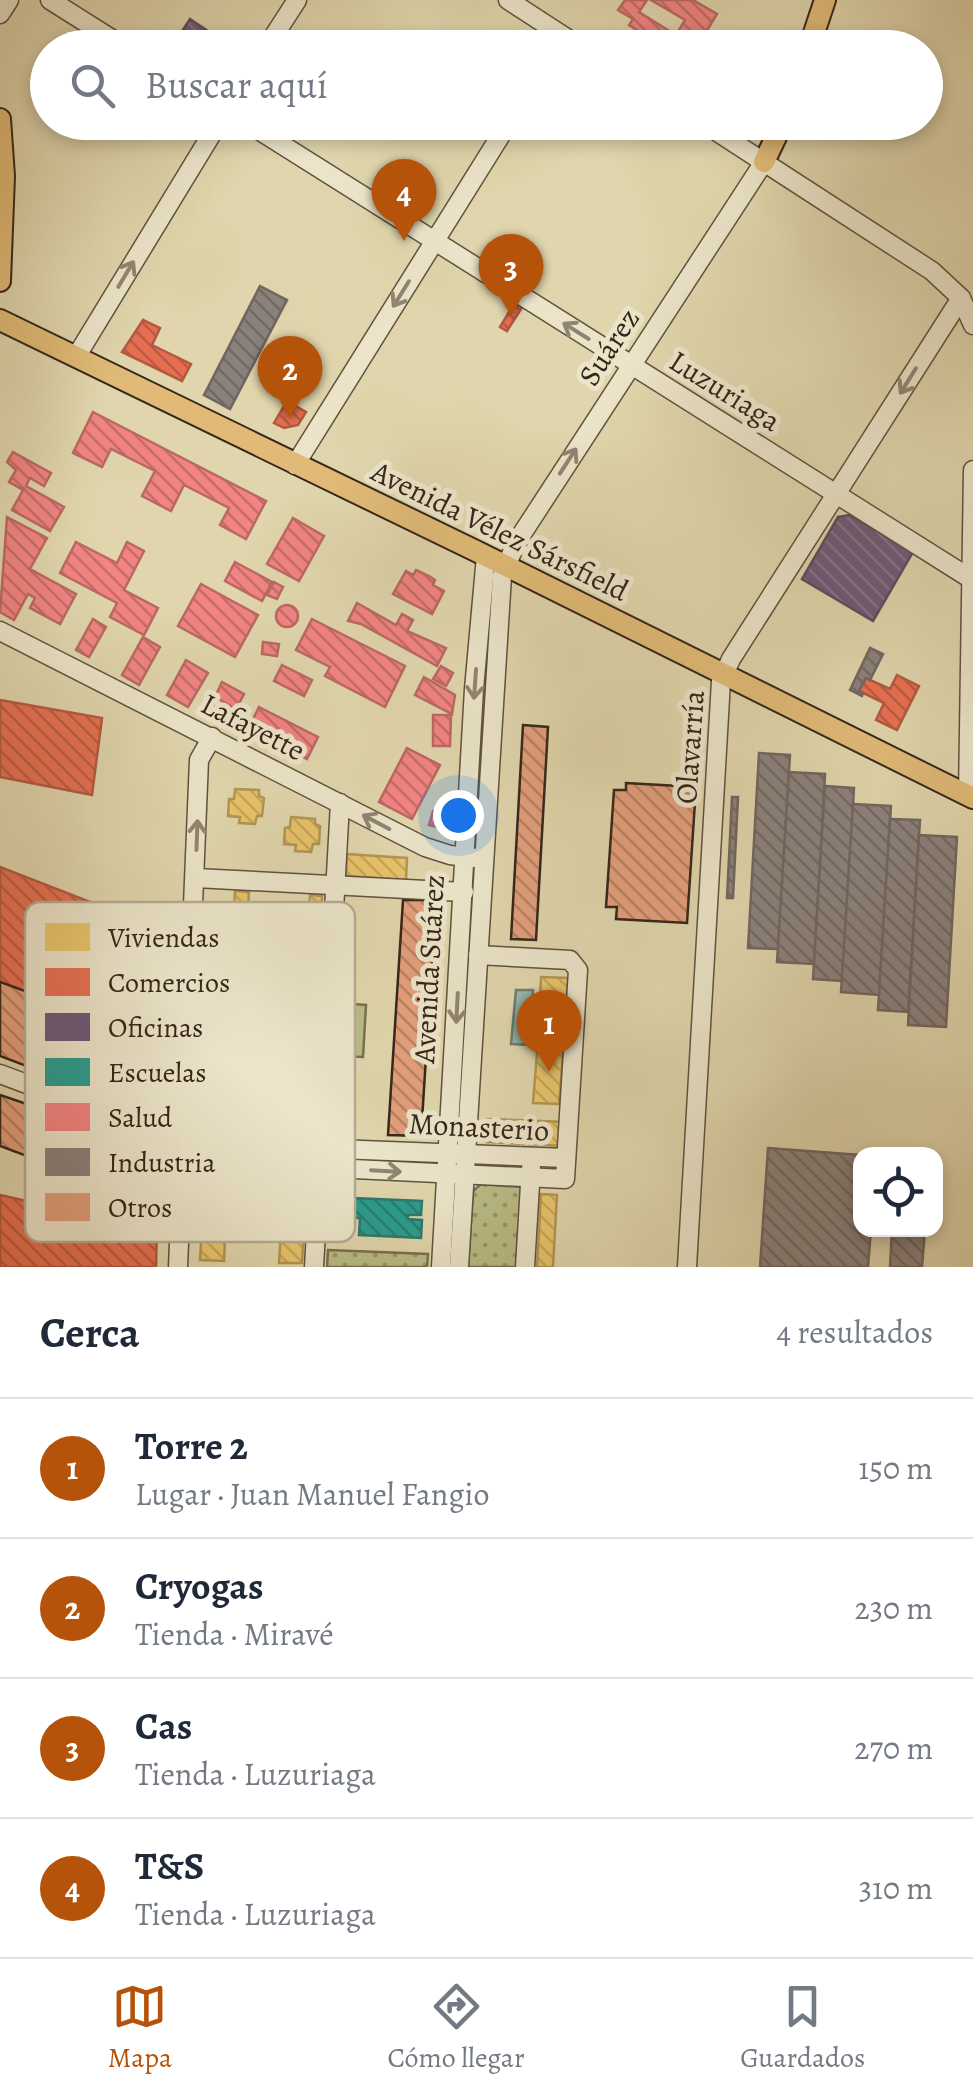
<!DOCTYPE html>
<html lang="es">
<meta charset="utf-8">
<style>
:root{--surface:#fff;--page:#f2f2f3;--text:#1f2937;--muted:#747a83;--line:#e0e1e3;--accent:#b45309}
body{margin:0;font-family:Alegreya,serif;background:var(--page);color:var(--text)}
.controls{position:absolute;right:30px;bottom:30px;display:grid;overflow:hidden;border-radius:20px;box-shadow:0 5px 15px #0003}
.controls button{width:90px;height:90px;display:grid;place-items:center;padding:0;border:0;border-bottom:2px solid var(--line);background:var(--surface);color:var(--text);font:50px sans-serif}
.you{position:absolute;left:458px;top:815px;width:35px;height:35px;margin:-25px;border:8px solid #fff;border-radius:50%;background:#1a73e8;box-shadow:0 0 0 15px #1a73e833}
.badge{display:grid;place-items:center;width:65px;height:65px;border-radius:50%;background:var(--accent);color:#fff;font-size:32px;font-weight:700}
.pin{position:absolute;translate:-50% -82px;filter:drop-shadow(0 2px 5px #0008)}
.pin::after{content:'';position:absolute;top:52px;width:35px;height:30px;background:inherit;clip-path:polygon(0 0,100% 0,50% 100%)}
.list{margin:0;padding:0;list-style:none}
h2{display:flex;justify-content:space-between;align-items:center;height:130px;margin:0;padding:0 40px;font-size:42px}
h2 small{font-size:32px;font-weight:400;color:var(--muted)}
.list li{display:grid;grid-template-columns:65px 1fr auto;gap:30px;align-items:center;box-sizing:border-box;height:140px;padding:0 40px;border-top:2px solid var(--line)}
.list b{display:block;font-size:38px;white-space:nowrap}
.list p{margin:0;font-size:32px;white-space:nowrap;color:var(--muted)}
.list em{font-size:32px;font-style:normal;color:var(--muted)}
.icon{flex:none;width:55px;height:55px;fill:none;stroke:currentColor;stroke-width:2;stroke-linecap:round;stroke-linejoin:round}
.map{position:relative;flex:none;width:973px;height:1267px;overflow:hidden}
.search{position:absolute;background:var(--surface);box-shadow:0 5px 15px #0003;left:30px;right:30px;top:30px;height:110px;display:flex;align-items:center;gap:25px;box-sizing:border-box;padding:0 35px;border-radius:55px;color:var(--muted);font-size:38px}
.sheet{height:690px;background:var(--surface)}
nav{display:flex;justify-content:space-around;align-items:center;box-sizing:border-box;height:140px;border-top:2px solid var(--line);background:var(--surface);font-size:28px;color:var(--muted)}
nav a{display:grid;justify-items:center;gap:5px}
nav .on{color:var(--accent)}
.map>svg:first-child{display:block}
.grass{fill:url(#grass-tufts);stroke:#787050;stroke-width:2.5}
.park{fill:url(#park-dots);stroke:#787050;stroke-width:2.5}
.garden{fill:#b9bb85;stroke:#787050;stroke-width:2.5}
.water{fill:#94b8ae;stroke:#6e7e73;stroke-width:2.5}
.homes{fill:url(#homes-back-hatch);stroke:#b39552;stroke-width:2.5}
.shops{fill:url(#shops-back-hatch);stroke:#b25940;stroke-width:2.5}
.offices{fill:url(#offices-back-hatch);stroke:#5c4a5d;stroke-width:2.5}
.schools{fill:url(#schools-back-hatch);stroke:#2e796c;stroke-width:2.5}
.health{fill:url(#health-back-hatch);stroke:#ba6863;stroke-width:2.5}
.industry{fill:url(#industry-back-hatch);stroke:#71665f;stroke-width:2.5}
.building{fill:url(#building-back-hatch);stroke:#36261a;stroke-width:2.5}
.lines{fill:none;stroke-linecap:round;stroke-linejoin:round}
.minor-casing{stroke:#60523e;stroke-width:21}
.major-casing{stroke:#36261a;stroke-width:24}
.minor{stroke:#ebe4c9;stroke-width:18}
.major{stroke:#e0ba76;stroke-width:20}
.oneway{stroke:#908572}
.labels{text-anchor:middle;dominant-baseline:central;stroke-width:10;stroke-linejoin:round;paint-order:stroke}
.street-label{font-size:30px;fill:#36261a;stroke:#ebe4c9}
.key{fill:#ebe4c9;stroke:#b5ab94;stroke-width:2.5}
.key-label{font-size:28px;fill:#36261a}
</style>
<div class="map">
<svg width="973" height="1267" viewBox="0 0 973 1267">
<defs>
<pattern id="grass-tufts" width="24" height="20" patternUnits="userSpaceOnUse" patternTransform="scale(2.5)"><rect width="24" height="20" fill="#b9bb85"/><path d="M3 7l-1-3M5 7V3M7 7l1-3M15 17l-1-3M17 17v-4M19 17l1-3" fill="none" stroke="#97986c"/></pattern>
<pattern id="park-dots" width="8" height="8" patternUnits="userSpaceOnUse" patternTransform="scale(2.5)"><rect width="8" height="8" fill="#b9bb85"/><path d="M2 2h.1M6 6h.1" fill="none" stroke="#97986c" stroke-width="1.8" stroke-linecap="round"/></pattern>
<pattern id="homes-back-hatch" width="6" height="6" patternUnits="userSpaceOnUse" patternTransform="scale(2.5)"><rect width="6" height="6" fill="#e9c46a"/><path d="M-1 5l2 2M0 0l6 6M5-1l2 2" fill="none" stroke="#c8a85b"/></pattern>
<pattern id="shops-back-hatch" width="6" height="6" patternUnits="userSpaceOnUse" patternTransform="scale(2.5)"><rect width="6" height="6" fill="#e76f51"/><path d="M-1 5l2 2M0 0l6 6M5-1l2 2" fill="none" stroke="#bc5b42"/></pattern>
<pattern id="offices-back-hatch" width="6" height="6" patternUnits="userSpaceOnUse" patternTransform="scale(2.5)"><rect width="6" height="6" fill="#6d597a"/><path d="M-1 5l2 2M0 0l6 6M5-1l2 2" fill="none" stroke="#82728a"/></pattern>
<pattern id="schools-back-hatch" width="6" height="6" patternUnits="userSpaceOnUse" patternTransform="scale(2.5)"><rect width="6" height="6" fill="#2a9d8f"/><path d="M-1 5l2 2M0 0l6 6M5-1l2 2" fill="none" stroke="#258074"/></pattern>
<pattern id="health-back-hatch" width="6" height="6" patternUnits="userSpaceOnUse" patternTransform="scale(2.5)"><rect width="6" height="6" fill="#f28482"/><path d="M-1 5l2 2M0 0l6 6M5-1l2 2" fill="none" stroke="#c56c6a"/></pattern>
<pattern id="industry-back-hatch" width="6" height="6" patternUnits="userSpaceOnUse" patternTransform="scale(2.5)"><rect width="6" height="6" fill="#8a817c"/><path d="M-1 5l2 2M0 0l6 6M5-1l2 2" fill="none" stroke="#726965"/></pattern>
<pattern id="building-back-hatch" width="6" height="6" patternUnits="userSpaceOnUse" patternTransform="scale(2.5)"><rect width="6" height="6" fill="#e29f7b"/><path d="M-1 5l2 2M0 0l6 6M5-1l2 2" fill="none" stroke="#b88164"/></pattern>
</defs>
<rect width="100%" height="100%" fill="#e0d5ac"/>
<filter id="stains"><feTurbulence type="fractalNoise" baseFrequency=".002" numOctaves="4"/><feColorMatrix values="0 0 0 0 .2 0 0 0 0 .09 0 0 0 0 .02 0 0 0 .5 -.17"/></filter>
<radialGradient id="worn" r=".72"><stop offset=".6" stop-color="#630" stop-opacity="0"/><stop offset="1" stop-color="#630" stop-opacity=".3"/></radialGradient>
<!-- grass -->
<polygon class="grass" points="494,579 480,824 478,826 476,824"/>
<!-- park -->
<g class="park">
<polygon points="481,1184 522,1187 521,1267 468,1267 473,1191"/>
<polygon points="328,1250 428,1254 427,1267 327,1267"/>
</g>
<!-- garden -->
<polygon class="garden" points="339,1003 366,1005 363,1057 336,1056"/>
<!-- water -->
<polygon class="water" points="516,990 533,990 530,1045 511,1044"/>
<!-- homes -->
<g class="homes">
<polygon points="235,789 259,790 259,796 264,798 262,816 257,816 255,824 239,823 240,817 228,816 229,799 234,799"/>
<polygon points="291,817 315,819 315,824 320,826 319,844 313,844 311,852 295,851 296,845 284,844 285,828 290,827"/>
<polygon points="347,854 407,858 406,880 346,876"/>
<polygon points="235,891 249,892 245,951 238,950 236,997 231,997 229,1041 223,1041 221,1075 208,1075 210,1036 216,1037 218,991 224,991 227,945 232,945"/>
<polygon points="310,895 322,896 319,955 314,956 311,1002 306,1001 303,1047 297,1047 295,1080 282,1079 285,1040 291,1040 292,994 299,994 301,949 306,949"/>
<polygon points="541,977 568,978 564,1042 538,1040"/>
<polygon points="538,1040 564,1042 559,1104 533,1103"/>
<polygon points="487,1119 566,1122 564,1146 486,1142"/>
<polygon points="205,1175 275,1181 275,1178 307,1178 302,1263 279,1263 283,1199 257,1199 257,1196 227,1197 224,1261 200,1260"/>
<polygon points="541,1194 557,1195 553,1267 537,1267"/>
</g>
<!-- shops -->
<g class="shops">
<polygon points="515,302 523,306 507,331 500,327"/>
<polygon points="143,320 160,328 152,345 191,364 182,381 122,352"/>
<polygon points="287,401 306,412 298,425 284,428 274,423"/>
<polygon points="897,675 919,686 897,730 876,720 884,703 859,691 866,678 890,689"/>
<polygon points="0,700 102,718 92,795 0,777"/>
<polygon points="0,867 183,938 178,1047 0,982"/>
<polygon points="0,1195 157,1230 156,1267 0,1267"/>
</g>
<!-- offices -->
<g class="offices">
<polygon points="190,19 220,39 214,48 171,48"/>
<polygon points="850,515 913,552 873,621 802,579 838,517"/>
</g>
<!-- schools -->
<polygon class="schools" points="329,1197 422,1201 421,1215 408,1215 408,1219 422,1220 421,1238 359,1235 360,1218 350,1218 349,1229 328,1227"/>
<!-- health -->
<g class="health">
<polygon points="625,0 647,0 639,12 676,35 685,20 651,0 693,0 717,14 697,47 689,42 685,48 674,45 666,48 629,25 633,19 618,10"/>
<polygon points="93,412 266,501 246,539 220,525 229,508 184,485 171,511 142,496 155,471 111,449 102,467 73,453"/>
<polygon points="13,452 51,473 44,486 30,478 26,486 64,507 50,531 12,510 23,490 9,482 16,470 7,462"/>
<polygon points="7,517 47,538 30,569 76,594 60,624 30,608 35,598 28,594 14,620 0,612"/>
<polygon points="293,518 324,536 299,581 267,564"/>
<polygon points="76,542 117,563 127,542 144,551 124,590 158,608 144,635 110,617 117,603 60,573"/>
<polygon points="235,562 272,582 262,601 225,581"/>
<polygon points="416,570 429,576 435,580 433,585 444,591 432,614 393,594 406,571 413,575"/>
<polygon points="274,582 283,587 277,599 267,595"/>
<polygon points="201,584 258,615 235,657 178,626"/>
<polygon points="357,603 396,625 402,614 413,620 407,631 446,648 437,666 361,624 348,621"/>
<circle cx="287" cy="616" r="11"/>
<polygon points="93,619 106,627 89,657 76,650"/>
<polygon points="312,619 405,666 385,707 325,676 330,667 296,650"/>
<polygon points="143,637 160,647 139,685 122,675"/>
<polygon points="263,642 279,644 277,656 262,654"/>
<polygon points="186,660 208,673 188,707 167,695"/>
<polygon points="282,665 312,680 304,696 274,681"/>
<polygon points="441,666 453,673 446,686 433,679"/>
<polygon points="424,677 455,695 452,714 415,695"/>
<polygon points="222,682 244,694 236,709 215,697"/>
<polygon points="214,705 236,717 231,726 209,714"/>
<polygon points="259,707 318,737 307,759 248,729"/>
<polygon points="433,715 451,715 450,746 433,746"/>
<polygon points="407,748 440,765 412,819 379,802"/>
<polygon points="433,811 444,814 441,828 429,825"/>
</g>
<!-- industry -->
<g class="industry">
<polygon points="260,286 287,300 230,409 204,395"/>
<polygon points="870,648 883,654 870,680 866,678 859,691 863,693 862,696 850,690"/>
<polygon points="759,753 790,755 778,949 748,948"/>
<polygon points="789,772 825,774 814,964 777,962"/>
<polygon points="825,786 854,788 842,981 813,979"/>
<polygon points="732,797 738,797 733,898 727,898"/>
<polygon points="853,804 891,806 879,995 841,992"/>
<polygon points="890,819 920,820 908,1012 878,1010"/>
<polygon points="919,835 957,837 946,1027 908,1025"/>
<polygon points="768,1148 860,1155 860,1230 871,1230 868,1267 760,1267"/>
<polygon points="892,1230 925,1230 922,1267 890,1267"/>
</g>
<!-- building -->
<g class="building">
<polygon points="523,725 548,727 536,940 511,939"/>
<polygon points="626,783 696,787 687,923 616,919 617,907 606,907 614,790 626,790"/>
<polygon points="403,900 436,900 421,1136 388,1135"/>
<polygon points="0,982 178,1047 175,1112 163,1118 0,1056"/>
<polygon points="0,1095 162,1150 165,1208 0,1146"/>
</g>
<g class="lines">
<defs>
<g id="minor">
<polyline points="50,0 126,48"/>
<polyline points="508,0 582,48"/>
<polyline points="0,14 9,0"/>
<polyline points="266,48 297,0"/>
<polyline points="246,122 971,579"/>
<polyline points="702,122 932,271 961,298 973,325"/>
<polyline points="76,357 219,122"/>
<polyline points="295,465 509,122"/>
<polyline points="0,631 425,847 450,855 476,858"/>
<polyline points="968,796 973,470"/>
<polyline points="196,878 464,892"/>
<polyline points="0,1074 185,1143 566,1158"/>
<polyline points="184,1161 565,1179 578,970 570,960 478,955"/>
<polyline points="178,1267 199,760 212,737"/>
<polyline points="314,1267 340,803"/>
<polyline points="441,1267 474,689 486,556"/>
<polyline points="459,1267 502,576 516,543 764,162"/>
<polyline points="525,1267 531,1168"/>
<polyline points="687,1267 721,681 731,659 961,298"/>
</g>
<g id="major">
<polyline points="809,48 825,0"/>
<polyline points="0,119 4,176 0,281"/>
<polyline points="764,162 783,122"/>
<polyline points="0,320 476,551 973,798"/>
</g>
</defs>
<!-- minor casing -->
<use href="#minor" class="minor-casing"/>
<!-- major casing -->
<use href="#major" class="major-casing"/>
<!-- minor -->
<use href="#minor" class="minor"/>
<!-- major -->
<use href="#major" class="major"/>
</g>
<!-- one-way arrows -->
<defs><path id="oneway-shaft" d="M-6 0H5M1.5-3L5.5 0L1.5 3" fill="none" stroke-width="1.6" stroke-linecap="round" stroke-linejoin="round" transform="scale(2.5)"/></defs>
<g class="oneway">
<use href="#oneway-shaft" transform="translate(126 274) rotate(-59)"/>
<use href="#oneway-shaft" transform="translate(401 294) rotate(122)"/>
<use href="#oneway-shaft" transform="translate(576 331) rotate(-148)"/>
<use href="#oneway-shaft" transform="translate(908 381) rotate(122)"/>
<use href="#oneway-shaft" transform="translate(568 461) rotate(-57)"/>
<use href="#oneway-shaft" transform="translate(475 684) rotate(94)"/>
<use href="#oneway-shaft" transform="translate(376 822) rotate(-152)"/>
<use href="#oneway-shaft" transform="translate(197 835) rotate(-88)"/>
<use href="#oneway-shaft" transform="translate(457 1008) rotate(93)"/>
<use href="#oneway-shaft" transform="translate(386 1171) rotate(3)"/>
</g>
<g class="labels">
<!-- street labels -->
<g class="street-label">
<text transform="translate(609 347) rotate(-57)">Suárez</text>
<text transform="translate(725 391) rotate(32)">Luzuriaga</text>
<text transform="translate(500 531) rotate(26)">Avenida Vélez Sársfield</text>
<text transform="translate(253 727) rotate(27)">Lafayette</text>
<text transform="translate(690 747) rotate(-86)">Olavarría</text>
<text transform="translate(429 969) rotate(-87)">Avenida Suárez</text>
<text transform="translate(479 1127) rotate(3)">Monasterio</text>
</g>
</g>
<!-- legend -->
<rect x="25" y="902" width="330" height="340" rx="15" class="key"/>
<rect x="45" y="923" width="45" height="28" fill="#e9c46a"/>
<rect x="45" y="968" width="45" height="28" fill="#e76f51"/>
<rect x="45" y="1013" width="45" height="28" fill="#6d597a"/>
<rect x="45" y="1058" width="45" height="28" fill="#2a9d8f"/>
<rect x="45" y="1103" width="45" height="28" fill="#f28482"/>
<rect x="45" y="1148" width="45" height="28" fill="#8a817c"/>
<rect x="45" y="1193" width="45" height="28" fill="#e29f7b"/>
<g class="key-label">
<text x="108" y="947">Viviendas</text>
<text x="108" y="992">Comercios</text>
<text x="108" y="1037">Oficinas</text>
<text x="108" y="1082">Escuelas</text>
<text x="108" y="1127">Salud</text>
<text x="108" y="1172">Industria</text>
<text x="108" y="1217">Otros</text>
</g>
<rect width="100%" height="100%" filter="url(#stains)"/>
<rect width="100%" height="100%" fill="url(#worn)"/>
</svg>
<div class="controls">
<button><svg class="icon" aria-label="locate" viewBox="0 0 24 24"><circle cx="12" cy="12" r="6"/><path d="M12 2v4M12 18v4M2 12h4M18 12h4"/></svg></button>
</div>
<div class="you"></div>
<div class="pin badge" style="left:549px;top:1072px">1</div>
<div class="pin badge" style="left:290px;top:418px">2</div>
<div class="pin badge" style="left:511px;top:316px">3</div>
<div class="pin badge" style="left:404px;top:241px">4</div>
<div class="search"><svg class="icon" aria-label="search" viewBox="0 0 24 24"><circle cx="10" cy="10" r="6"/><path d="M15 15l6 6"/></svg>Buscar aquí</div>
</div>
<section class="sheet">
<h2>Cerca<small>4 resultados</small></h2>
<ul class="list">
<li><span class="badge">1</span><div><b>Torre 2</b><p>Lugar · Juan Manuel Fangio</p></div><em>150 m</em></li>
<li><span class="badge">2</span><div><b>Cryogas</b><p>Tienda · Miravé</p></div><em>230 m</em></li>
<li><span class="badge">3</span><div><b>Cas</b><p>Tienda · Luzuriaga</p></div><em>270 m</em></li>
<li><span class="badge">4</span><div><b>T&amp;S</b><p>Tienda · Luzuriaga</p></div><em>310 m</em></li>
</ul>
</section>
<nav>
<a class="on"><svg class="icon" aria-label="map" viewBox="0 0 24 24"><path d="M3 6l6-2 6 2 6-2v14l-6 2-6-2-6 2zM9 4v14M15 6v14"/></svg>Mapa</a>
<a><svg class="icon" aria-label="directions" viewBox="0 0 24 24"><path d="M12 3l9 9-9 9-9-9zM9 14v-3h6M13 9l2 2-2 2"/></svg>Cómo llegar</a>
<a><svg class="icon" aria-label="saved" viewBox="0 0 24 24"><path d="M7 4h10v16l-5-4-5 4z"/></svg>Guardados</a>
</nav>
